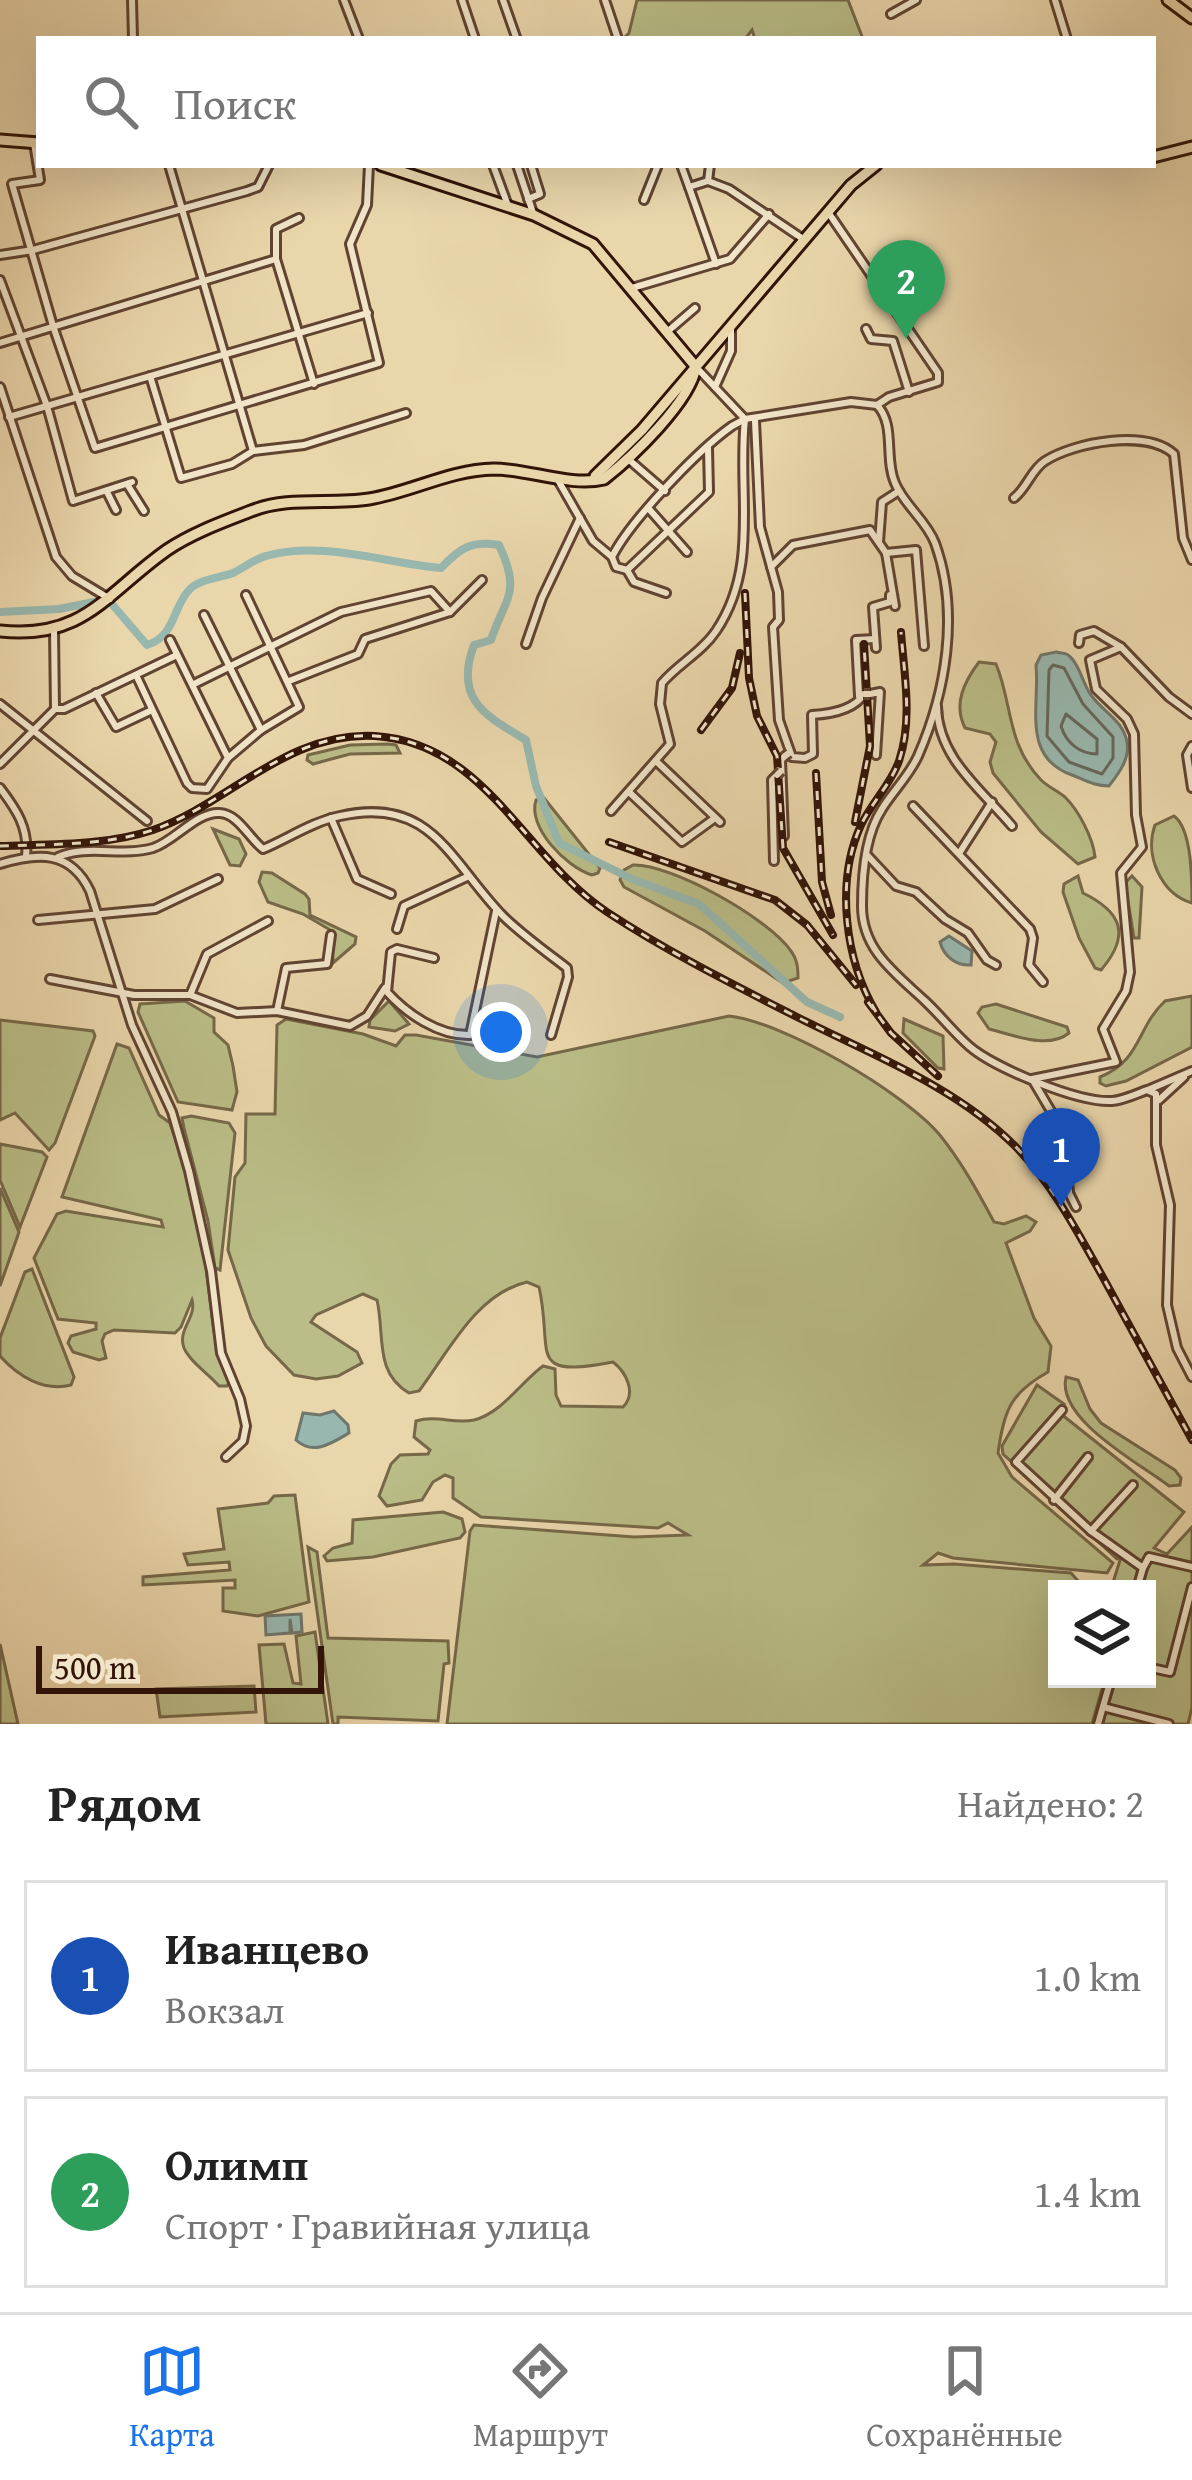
<!DOCTYPE html>
<html lang="ru">
<meta charset="utf-8">
<style>
:root{--surface:#fff;--page:#f2f2f2;--text:#222;--muted:#767676;--line:#e0e0e0;--accent:#1a73e8}
body{margin:0;font-family:"Gentium Book Plus",serif;background:var(--page);color:var(--text)}
.controls{position:absolute;right:36px;bottom:36px;display:grid;overflow:hidden;border-radius:0px;box-shadow:0 12px 48px #0002}
.controls button{width:108px;height:108px;display:grid;place-items:center;padding:0;border:0;border-bottom:3px solid var(--line);background:var(--surface);color:var(--text);font:60px sans-serif}
.scale{position:absolute;left:36px;bottom:30px;width:288px;box-sizing:border-box;padding-left:12px;border:6px solid #321408;border-top:0;font-size:33px;line-height:42px;white-space:nowrap;color:#321408;-webkit-text-stroke:9px #f1e4c8;paint-order:stroke}
.you{position:absolute;left:501px;top:1032px;width:42px;height:42px;margin:-30px;border:9px solid #fff;border-radius:50%;background:#1a73e8;box-shadow:0 0 0 18px #1a73e833}
.badge{display:grid;place-items:center;width:78px;height:78px;border-radius:50%;background:var(--accent);color:#fff;font-size:39px;font-weight:700}
.pin{position:absolute;translate:-50% -99px;filter:drop-shadow(0 3px 6px #0008)}
.pin::after{content:'';position:absolute;top:63px;width:42px;height:36px;background:inherit;clip-path:polygon(0 0,100% 0,50% 100%)}
.list{margin:0;padding:0;list-style:none}
h2{display:flex;justify-content:space-between;align-items:center;height:156px;margin:0;padding:0 48px;font-size:51px}
h2 small{font-size:39px;font-weight:400;color:var(--muted)}
.list li{display:grid;grid-template-columns:78px 1fr auto;gap:36px;align-items:center;box-sizing:border-box;height:192px;margin:0 24px 24px;padding:0 24px;border:3px solid var(--line);border-radius:0px}
.list b{display:block;font-size:45px;white-space:nowrap}
.list p{margin:0;font-size:39px;white-space:nowrap;color:var(--muted)}
.list em{font-size:39px;font-style:normal;color:var(--muted)}
.icon{flex:none;width:66px;height:66px;fill:none;stroke:currentColor;stroke-width:2;stroke-linecap:round;stroke-linejoin:round}
.map{position:relative;flex:none;width:1192px;height:1724px;overflow:hidden}
.search{position:absolute;background:var(--surface);box-shadow:0 12px 48px #0002;left:36px;right:36px;top:36px;height:132px;display:flex;align-items:center;gap:30px;box-sizing:border-box;padding:0 42px;border-radius:0px;color:var(--muted);font-size:45px}
.sheet{height:588px;background:var(--surface)}
nav{display:flex;justify-content:space-around;align-items:center;box-sizing:border-box;height:168px;border-top:3px solid var(--line);background:var(--surface);font-size:33px;color:var(--muted)}
nav a{display:grid;justify-items:center;gap:6px}
nav .on{color:var(--accent)}
.map>svg:first-child{display:block}
.green{fill:#babd87;stroke:#766848;stroke-width:3}
.water{fill:#98b8af;stroke:#6f766c;stroke-width:3}
.lines{fill:none;stroke-linecap:round;stroke-linejoin:round}
.shore{stroke:#65665c;stroke-width:3}
.river{stroke:#98b8af;stroke-width:8}
.minor-casing{stroke:#604431;stroke-width:12}
.major-casing{stroke:#321408;stroke-width:15}
.minor{stroke:#f1e4c8;stroke-width:6}
.major{stroke:#ead6ab;stroke-width:9}
.rail-casing{stroke:#321408;stroke-width:8}
.rail{stroke:#f1e4c8;stroke-width:3;stroke-dasharray:9;stroke-linecap:butt}
.minor-bridge-casing{stroke:#604431;stroke-width:12;stroke-linecap:butt}
.minor-bridge{stroke:#f1e4c8;stroke-width:6}
</style>
<div class="map">
<svg width="1192" height="1724" viewBox="0 0 1192 1724">
<rect width="100%" height="100%" fill="#ead6ab"/>
<filter id="stains"><feTurbulence type="fractalNoise" baseFrequency=".00167" numOctaves="4"/><feColorMatrix values="0 0 0 0 .2 0 0 0 0 .09 0 0 0 0 .02 0 0 0 .5 -.17"/></filter>
<radialGradient id="worn" r=".72"><stop offset=".6" stop-color="#630" stop-opacity="0"/><stop offset="1" stop-color="#630" stop-opacity=".3"/></radialGradient>
<!-- green -->
<g class="green">
<polygon points="637,0 848,0 863,39 755,39 752,30 745,39 623,39 629,33"/>
<path d="M979 662 996 664C1013 705 1006 743 1041 780 1048 787 1058 791 1065 797 1079 811 1093 838 1095 857L1078 864 1041 832 993 773 990 762 996 742 990 734 965 728C953 704 964 682 979 662Z"/>
<polygon points="388,744 396,745 400,753 350,754 313,764 307,760 308,755 350,745"/>
<path d="M544 798 600 868 598 873 592 875C566 867 527 827 536 800Z"/>
<path d="M1174 816C1192 829 1192 880 1192 903 1161 894 1144 855 1155 825Z"/>
<polygon points="213,829 239,839 246,854 240,866 230,865"/>
<path d="M633 865C672 864 768 918 791 951 797 959 798 967 798 978L783 983 705 931 624 887 620 880 624 870Z"/>
<polygon points="262,872 272,873 305,894 309,899 310,915 356,937 355,944 333,963 332,931 303,914 268,902 259,882"/>
<path d="M1078 876 1083 893C1122 912 1131 935 1101 970L1095 968 1079 938 1063 892 1064 884Z"/>
<polygon points="1132,876 1142,887 1139,938 1134,938 1125,883"/>
<path d="M1192 996V1047L1126 1081 1106 1086 1100 1083V1077C1142 1060 1136 1028 1165 1001Z"/>
<polygon points="185,1001 214,1018 214,1032 228,1045 233,1066 237,1092 232,1110 178,1102 138,1012 140,1004"/>
<polygon points="389,1001 409,1024 395,1031 369,1027 370,1020"/>
<path d="M996 1004 1067 1027 1069 1033C1048 1050 1014 1035 989 1029L978 1013 982 1007Z"/>
<path d="M729 1016C784 1022 903 1092 939 1134 961 1161 978 1192 994 1222L1004 1224 1026 1216 1036 1222 1030 1231 1006 1243 1034 1318 1051 1346 1048 1372C1010 1393 1004 1411 998 1453L1012 1477 1113 1563 1107 1573 953 1558 938 1553 923 1565 954 1564 1071 1573 1085 1589H1057V1679H1105L1092 1724H447L470 1531 474 1525 634 1537 688 1535 668 1523 658 1528 481 1517 453 1498V1478L445 1475 433 1482 422 1500 387 1506 379 1496 391 1464 400 1455 428 1454 430 1450 414 1437 416 1421C436 1415 454 1424 474 1420 502 1413 521 1382 543 1366L555 1369 556 1395 561 1406 623 1407C637 1393 626 1372 613 1362 524 1379 554 1353 539 1287L527 1282C476 1294 449 1351 419 1391L409 1393C374 1373 385 1335 377 1300L363 1294 316 1315 311 1322 357 1352 362 1363 338 1376 316 1379 294 1375 266 1346 251 1318 228 1250 235 1177 245 1163 246 1114H275L277 1025 286 1019 363 1034 396 1046 405 1035H416L537 1057Z"/>
<polygon points="904,1019 943,1036 944,1069 938,1068 903,1033"/>
<polygon points="0,1020 93,1031 95,1036 55,1143 49,1150 15,1113 0,1120"/>
<path d="M117 1044 129 1048 159 1115 170 1123 183 1162 205 1259 214 1332 232 1378 227 1386H219C209 1374 190 1362 184 1348 177 1330 197 1317 192 1300L181 1327 175 1333 114 1330 105 1334 102 1341 106 1358 99 1360 73 1352 68 1343 71 1336 96 1329V1323L58 1319 34 1258 57 1214 66 1211 163 1227 161 1220 62 1197Z"/>
<polygon points="191,1116 229,1123 235,1133 220,1270 215,1268 208,1221 184,1128 182,1118"/>
<polygon points="0,1144 42,1152 47,1157 20,1227 0,1180"/>
<polygon points="0,1188 19,1232 0,1286"/>
<path d="M32 1269 74 1377 71 1385C43 1392 18 1376 0 1356V1338L25 1272Z"/>
<path d="M1066 1377 1078 1380 1090 1409 1101 1423 1175 1470 1181 1478 1180 1485 1169 1486C1139 1463 1056 1419 1066 1377Z"/>
<polygon points="1037,1385 1064,1404 1056,1410 1184,1512 1154,1548 1167,1554 1192,1527 1192,1707 1188,1724 1102,1724 1116,1679 1147,1679 1147,1589 1111,1589 1121,1557 1117,1559 1003,1454 1002,1446"/>
<polygon points="295,1495 309,1602 258,1616 223,1611 223,1588 235,1588 235,1580 143,1585 143,1577 230,1570 229,1562 188,1565 184,1554 224,1549 218,1509 268,1503 274,1496"/>
<polygon points="443,1512 462,1519 465,1532 460,1538 373,1557 327,1561 324,1556 333,1548 352,1543 353,1520"/>
<polygon points="308,1547 317,1552 328,1638 448,1641 449,1663 444,1664 438,1721 338,1717 338,1724 333,1724"/>
<polygon points="315,1632 328,1724 266,1724 259,1645 284,1644 293,1683 301,1684 296,1636"/>
<polygon points="0,1644 18,1724 0,1724"/>
<polygon points="254,1686 256,1712 160,1717 156,1689"/>
</g>
<!-- water -->
<g class="water">
<path d="M1056 652C1065 654 1067 652 1073 660 1081 670 1083 684 1091 695 1103 712 1123 720 1127 742 1130 759 1119 773 1109 786 1094 786 1085 780 1072 775 1021 757 1040 706 1036 665L1041 655Z"/>
<path d="M949 936 972 951 971 965C957 966 944 957 940 942Z"/>
<path d="M334 1411 348 1425 349 1433C332 1443 313 1456 296 1440L303 1413 320 1415Z"/>
<polygon points="301,1614 302,1632 292,1633 290,1619 290,1633 266,1635 265,1616"/>
</g>
<g class="lines">
<!-- shore -->
<g class="shore">
<polygon points="1053,665 1064,668 1083,704 1113,737 1113,758 1102,774 1069,762 1047,736 1049,670"/>
<path d="M1066 714 1097 739V754C1080 754 1066 743 1061 726Z"/>
</g>
<!-- river -->
<g class="river">
<path d="M111 603 147 645C176 636 172 607 190 589 200 579 220 578 233 573 244 568 254 559 266 556 321 540 385 563 441 568 459 549 471 540 499 545 522 594 505 597 491 640L474 645C454 699 484 715 526 740L536 786 559 843 632 879 699 904 807 1002 840 1017"/>
<polyline points="0,612 59,609 104,600"/>
</g>
<defs>
<g id="minor">
<polyline points="132,0 133,39"/>
<polyline points="344,0 359,39"/>
<polyline points="462,0 475,39"/>
<polyline points="503,0 516,37"/>
<polyline points="605,0 618,39"/>
<polyline points="1055,0 1067,39"/>
<polyline points="891,14 916,0"/>
<polyline points="34,143 40,180 12,184 53,326 95,448 379,363 350,244 367,205 369,165"/>
<polyline points="169,165 253,451"/>
<polyline points="493,165 507,203"/>
<polyline points="517,165 533,213"/>
<polyline points="681,165 689,187"/>
<polyline points="710,165 708,181 729,189 803,239"/>
<polyline points="708,181 689,187 716,264"/>
<polyline points="528,199 540,194 531,165"/>
<polyline points="644,200 658,165"/>
<polyline points="299,218 276,229 276,259 314,384"/>
<polyline points="0,255 33,250 247,191 258,187 269,165"/>
<polyline points="0,280 47,406 73,501 132,482"/>
<polyline points="632,288 730,259 769,214"/>
<polyline points="866,329 871,339 893,341 909,392"/>
<polyline points="667,332 695,308"/>
<polyline points="0,343 276,259"/>
<polyline points="696,367 745,419"/>
<polyline points="150,376 181,478 232,464 253,451 304,445 406,413"/>
<polyline points="0,387 56,557 72,576 110,599"/>
<polyline points="715,387 731,351 731,324"/>
<path d="M877 405C896 425 884 458 895 483 904 505 926 520 935 543 960 612 946 692 918 756 909 776 893 791 882 809 865 835 862 875 862 906 862 950 895 973 925 1001 940 1015 953 1032 969 1046 994 1068 1079 1103 1112 1101 1124 1100 1136 1094 1147 1090L1156 1094V1145L1170 1205 1167 1305 1177 1348 1192 1377"/>
<polyline points="9,417 368,313"/>
<path d="M755 421 760 527 778 592 779 620 773 627 779 720 792 757 805 758 813 754 812 715C831 714 854 710 864 694"/>
<polyline points="627,458 665,491"/>
<polyline points="558,480 593,541 612,557 616,567 627,570 634,582 666,593"/>
<polyline points="127,484 144,511"/>
<polyline points="107,492 116,510"/>
<path d="M1014 498C1027 488 1031 470 1045 461 1075 442 1146 429 1174 454L1183 538 1192 560"/>
<polyline points="649,509 687,552"/>
<polyline points="879,542 882,502 899,491"/>
<polyline points="886,553 916,550 924,646"/>
<path d="M612 557C630 521 698 450 732 426L745 419 851 402 877 405 889 397 938 382V373L828 212"/>
<polyline points="771,567 793,545 870,530 886,553 895,606"/>
<polyline points="627,570 709,492 708,448"/>
<polyline points="204,615 261,730"/>
<polyline points="1079,643 1080,635 1094,631 1121,647"/>
<polyline points="526,644 542,598 580,518"/>
<polyline points="876,648 873,607 890,602 890,595"/>
<polyline points="136,675 187,783 192,788 207,789 228,758 170,640"/>
<polyline points="289,681 358,654 365,639 450,612 482,580"/>
<polyline points="194,684 341,612 431,591 450,612"/>
<polyline points="96,693 116,727 152,710"/>
<polyline points="870,694 880,692 876,755"/>
<polyline points="859,696 856,640 875,639"/>
<polyline points="0,704 147,821"/>
<path d="M937 706C938 758 980 788 1012 826"/>
<polyline points="55,709 64,709 177,655"/>
<polyline points="1192,746 1187,755 1192,788"/>
<polyline points="228,758 261,730 299,707 246,595"/>
<polyline points="656,761 720,822"/>
<polyline points="0,764 55,709 54,630"/>
<path d="M0 788C16 809 29 828 26 856"/>
<polyline points="629,792 682,842 715,818"/>
<polyline points="913,806 1030,929 1033,938 1029,965 1043,982"/>
<path d="M611 811 670 744 660 704 662 683C678 664 702 652 716 631 760 566 737 492 745 419"/>
<polyline points="331,818 357,879 391,894"/>
<polyline points="784,836 781,760 785,756"/>
<polyline points="960,852 992,802"/>
<polyline points="867,855 896,886 916,892 945,919 968,933 987,960 996,965"/>
<path d="M58 857C87 844 122 857 153 848 175 841 197 811 220 813 238 814 249 838 263 849 289 838 312 822 340 816 431 795 450 861 502 915 521 934 545 951 567 968L568 977 551 1035"/>
<polyline points="774,861 772,780 777,775"/>
<path d="M0 864C39 852 71 851 90 891L132 1025 172 1112 189 1171 211 1271 221 1353 240 1399 246 1426 243 1441 226 1457"/>
<polyline points="38,920 155,909 218,879"/>
<polyline points="397,929 404,906 469,876"/>
<path d="M434 958 397 949 391 952 387 992C407 1014 439 1036 470 1035L496 911"/>
<polyline points="50,979 134,995 190,995 237,1013 277,1011 350,1026 367,1016 385,988"/>
<polyline points="190,995 207,954 268,921"/>
<polyline points="277,1011 286,968 327,964 331,935"/>
<polyline points="1150,1089 1192,1071"/>
<polyline points="1159,1100 1184,1077"/>
<polyline points="1076,1207 1069,1193 1065,1135 1032,1079 1116,1062 1103,1029 1126,991 1130,972 1121,873 1142,847 1136,815 1134,734 1127,719 1096,689 1090,660 1121,647 1169,697 1192,714"/>
<polyline points="1062,1410 1016,1462 1091,1531 1143,1568 1137,1589"/>
<polyline points="1054,1500 1088,1457"/>
<polyline points="1091,1531 1133,1485"/>
<polyline points="1143,1568 1149,1557 1192,1567"/>
<polyline points="1147,1667 1170,1672 1192,1587"/>
<polyline points="1103,1707 1169,1724"/>
<polyline points="1098,1724 1111,1679"/>
</g>
<g id="major">
<polyline points="1168,0 1192,18"/>
<polyline points="0,140 39,143"/>
<polyline points="1153,157 1192,147"/>
<polyline points="381,165 534,215 593,244 696,367"/>
<polyline points="595,476 642,430 851,185 876,165"/>
<path d="M0 631C84 640 106 593 167 550 192 533 223 522 251 511 289 496 329 505 369 499 412 492 449 470 494 469 529 469 570 487 604 479 632 457 690 402 696 367"/>
</g>
</defs>
<!-- minor casing -->
<use href="#minor" class="minor-casing"/>
<!-- major casing -->
<use href="#major" class="major-casing"/>
<!-- minor -->
<use href="#minor" class="minor"/>
<!-- major -->
<use href="#major" class="major"/>
<defs>
<g id="rail">
<polyline points="745,593 749,678 757,716 777,756 783,848 833,935"/>
<polyline points="701,730 732,688 740,653"/>
<polyline points="816,773 822,882 831,915"/>
<polyline points="855,822 870,746 864,644"/>
<polyline points="609,842 775,900 807,925 856,985"/>
<path d="M0 846C50 844 105 846 153 830 230 803 287 731 375 736 486 743 524 857 607 912 666 951 734 985 797 1017 872 1055 955 1086 1015 1146 1054 1186 1078 1233 1105 1281 1134 1334 1163 1387 1192 1440"/>
<polyline points="868,1002 891,1033 938,1076"/>
<path d="M876 1012C845 960 835 882 861 825 872 802 891 784 899 761 913 720 904 673 901 632"/>
</g>
</defs>
<!-- rail casing -->
<use href="#rail" class="rail-casing"/>
<!-- rail -->
<use href="#rail" class="rail"/>
<defs>
<g id="minor-bridge">
<polyline points="864,694 870,694"/>
<polyline points="785,756 789,753"/>
<polyline points="777,775 781,771"/>
</g>
</defs>
<!-- minor-bridge casing -->
<use href="#minor-bridge" class="minor-bridge-casing"/>
<!-- minor-bridge -->
<use href="#minor-bridge" class="minor-bridge"/>
</g>
<rect width="100%" height="100%" filter="url(#stains)"/>
<rect width="100%" height="100%" fill="url(#worn)"/>
</svg>
<div class="controls">
<button><svg class="icon" aria-label="layers" viewBox="0 0 24 24"><path d="M12 4l9 5-9 5-9-5zM3 14l9 5 9-5"/></svg></button>
</div>
<div class="scale">500 m</div>
<div class="you"></div>
<div class="pin badge" style="left:1061px;top:1207px;background:#1a4fb4">1</div>
<div class="pin badge" style="left:906px;top:339px;background:#2e9e5b">2</div>
<div class="search"><svg class="icon" aria-label="search" viewBox="0 0 24 24"><circle cx="10" cy="10" r="6"/><path d="M15 15l6 6"/></svg>Поиск</div>
</div>
<section class="sheet">
<h2>Рядом<small>Найдено: 2</small></h2>
<ul class="list">
<li><span class="badge" style="background:#1a4fb4">1</span><div><b>Иванцево</b><p>Вокзал</p></div><em>1.0 km</em></li>
<li><span class="badge" style="background:#2e9e5b">2</span><div><b>Олимп</b><p>Спорт · Гравийная улица</p></div><em>1.4 km</em></li>
</ul>
</section>
<nav>
<a class="on"><svg class="icon" aria-label="map" viewBox="0 0 24 24"><path d="M3 6l6-2 6 2 6-2v14l-6 2-6-2-6 2zM9 4v14M15 6v14"/></svg>Карта</a>
<a><svg class="icon" aria-label="directions" viewBox="0 0 24 24"><path d="M12 3l9 9-9 9-9-9zM9 14v-3h6M13 9l2 2-2 2"/></svg>Маршрут</a>
<a><svg class="icon" aria-label="saved" viewBox="0 0 24 24"><path d="M7 4h10v16l-5-4-5 4z"/></svg>Сохранённые</a>
</nav>
